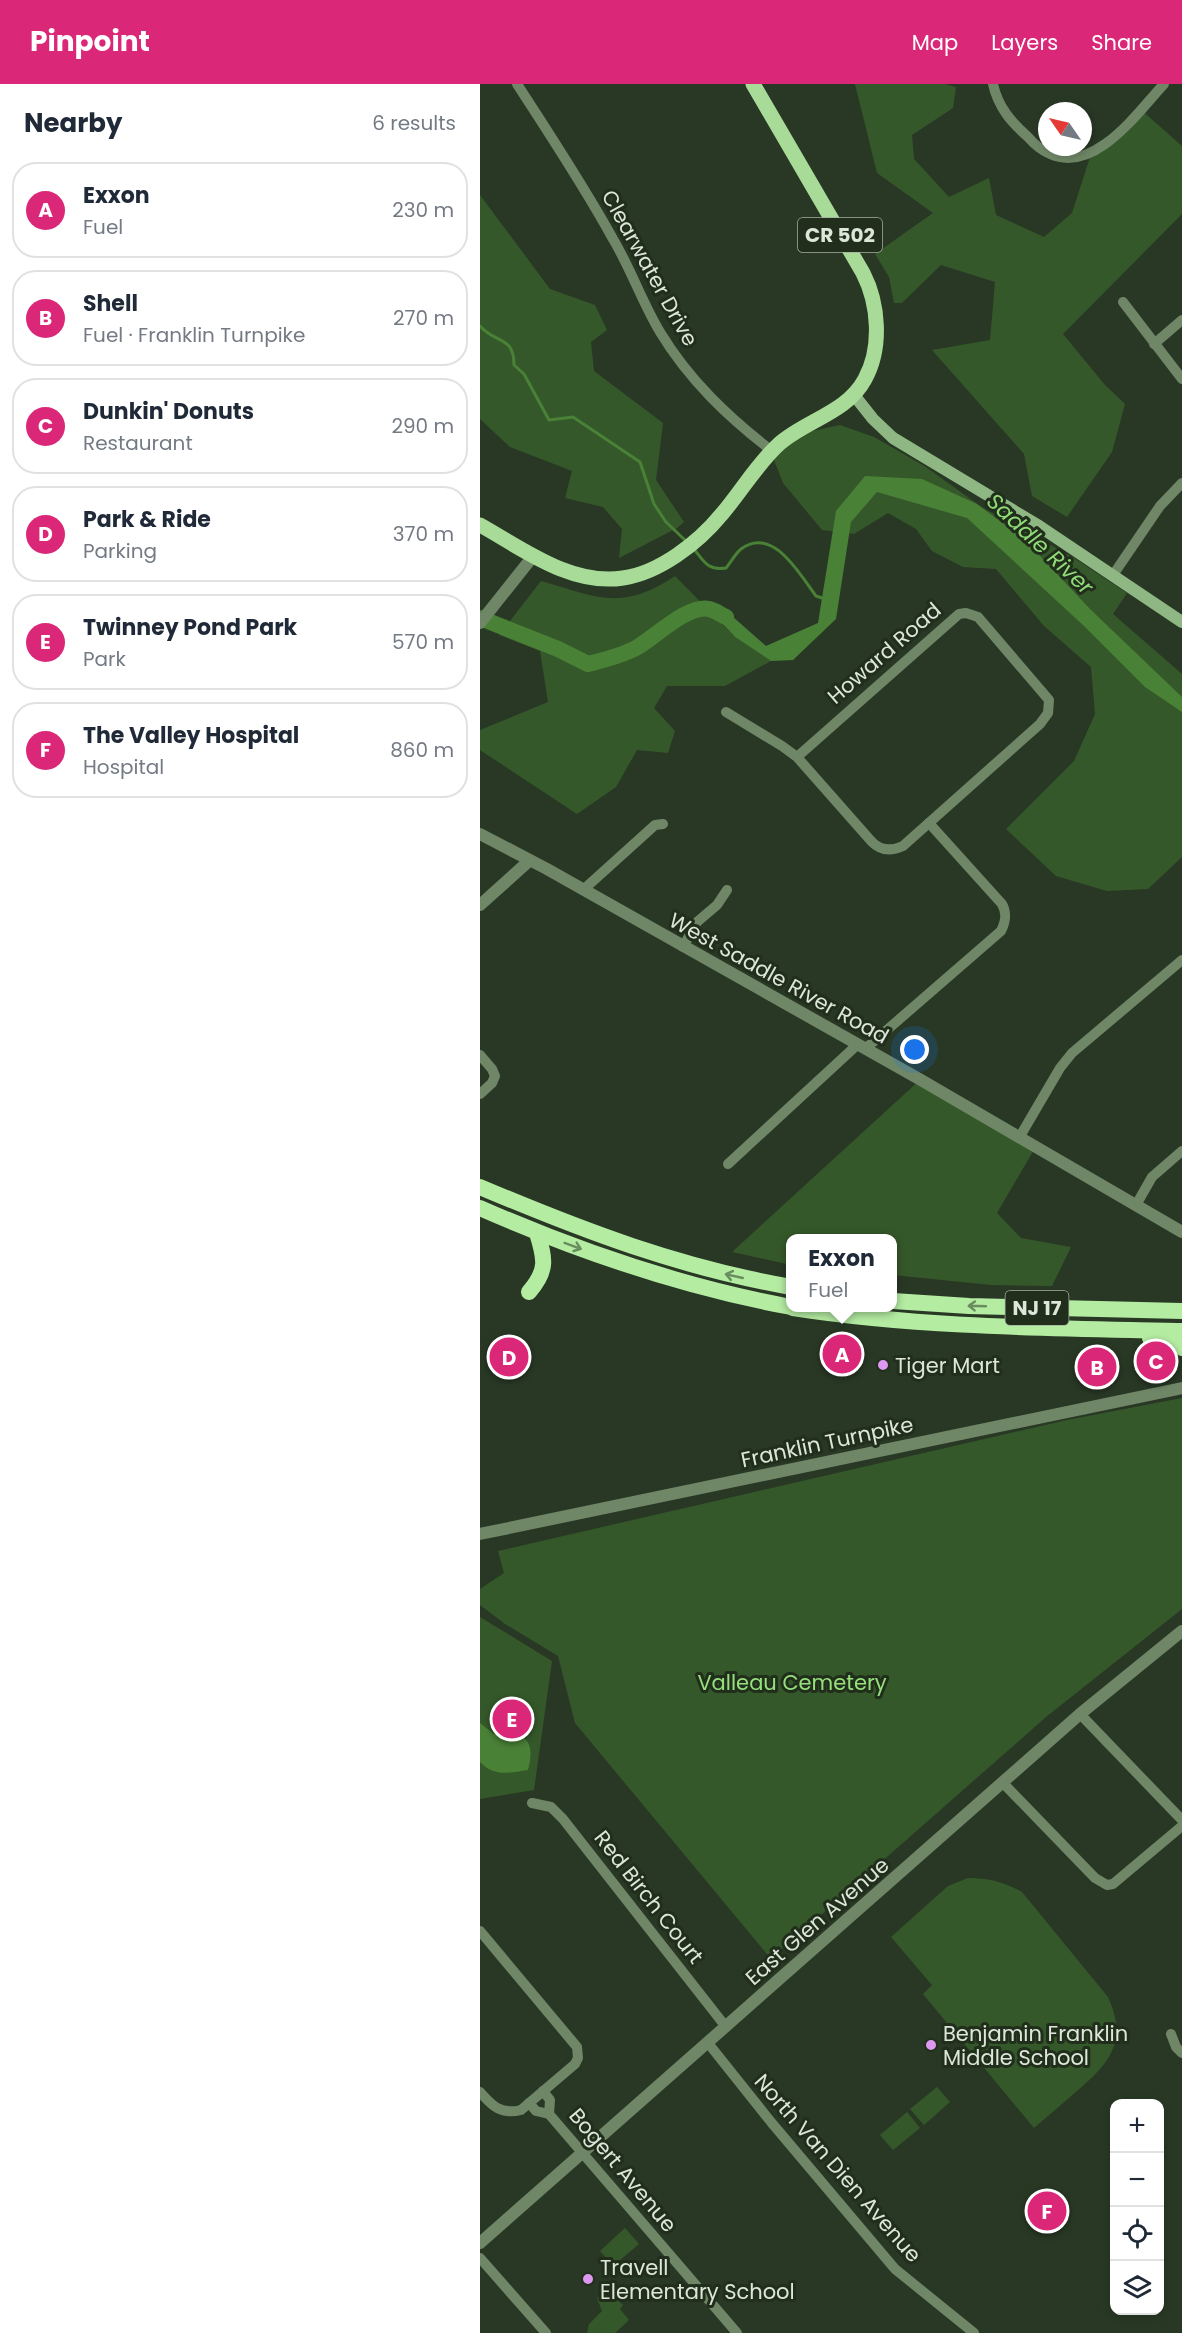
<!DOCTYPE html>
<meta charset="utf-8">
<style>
:root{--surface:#fff;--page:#f2f2f3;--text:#1f2937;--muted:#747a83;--line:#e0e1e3;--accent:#db2777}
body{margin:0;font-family:Poppins,sans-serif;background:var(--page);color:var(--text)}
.controls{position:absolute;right:18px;bottom:18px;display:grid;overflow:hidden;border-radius:12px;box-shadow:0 3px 9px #0003}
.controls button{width:54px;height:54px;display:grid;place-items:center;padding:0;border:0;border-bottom:2px solid var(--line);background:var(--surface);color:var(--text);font:30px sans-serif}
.compass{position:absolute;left:558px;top:18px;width:54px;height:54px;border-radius:50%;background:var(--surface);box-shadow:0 3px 9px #0003;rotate:304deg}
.you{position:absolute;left:435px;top:966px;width:21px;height:21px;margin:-15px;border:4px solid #fff;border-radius:50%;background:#1a73e8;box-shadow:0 0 0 9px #1a73e833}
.badge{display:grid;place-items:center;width:39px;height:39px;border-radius:50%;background:var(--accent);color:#fff;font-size:20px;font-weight:700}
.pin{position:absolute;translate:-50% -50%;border:3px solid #fff;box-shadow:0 2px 6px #0006}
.popup{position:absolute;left:306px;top:1150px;width:111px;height:78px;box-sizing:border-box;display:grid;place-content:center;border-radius:12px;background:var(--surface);filter:drop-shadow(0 2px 4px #0005);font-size:20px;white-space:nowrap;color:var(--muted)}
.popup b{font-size:22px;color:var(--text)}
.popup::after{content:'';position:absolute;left:50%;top:100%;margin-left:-12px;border:12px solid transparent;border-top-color:var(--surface)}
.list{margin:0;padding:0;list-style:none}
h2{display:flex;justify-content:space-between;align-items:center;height:78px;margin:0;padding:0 24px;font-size:26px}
h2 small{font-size:20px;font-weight:400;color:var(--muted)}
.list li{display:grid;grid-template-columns:39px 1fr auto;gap:18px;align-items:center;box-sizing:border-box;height:96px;margin:0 12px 12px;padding:0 12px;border:2px solid var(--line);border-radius:24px}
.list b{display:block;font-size:22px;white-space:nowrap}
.list p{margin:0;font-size:20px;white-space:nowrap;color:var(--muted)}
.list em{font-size:20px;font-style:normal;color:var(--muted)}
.icon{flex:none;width:33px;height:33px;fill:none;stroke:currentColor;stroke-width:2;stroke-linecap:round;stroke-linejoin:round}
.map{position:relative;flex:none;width:702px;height:2249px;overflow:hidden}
header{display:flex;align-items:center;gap:36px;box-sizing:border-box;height:84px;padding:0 30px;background:var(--accent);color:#fff}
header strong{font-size:28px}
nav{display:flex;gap:33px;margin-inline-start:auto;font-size:21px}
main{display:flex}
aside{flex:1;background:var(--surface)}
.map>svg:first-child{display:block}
.green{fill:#35582a}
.water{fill:#498136}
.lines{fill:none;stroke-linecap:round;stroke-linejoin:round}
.stream{stroke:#498136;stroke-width:3}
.river{stroke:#498136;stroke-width:16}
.minor{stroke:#6f8767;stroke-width:10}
.tertiary{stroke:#6f8767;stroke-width:12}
.secondary{stroke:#8fb783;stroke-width:12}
.primary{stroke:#a8db98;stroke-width:15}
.trunk{stroke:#b4eca2;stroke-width:16}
.oneway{stroke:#6a8d5e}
.poi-dot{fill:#de98f2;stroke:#202e1b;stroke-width:2}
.labels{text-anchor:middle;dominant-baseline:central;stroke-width:6;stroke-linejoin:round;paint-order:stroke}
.shield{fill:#202e1b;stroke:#a4afa0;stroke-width:1.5}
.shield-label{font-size:20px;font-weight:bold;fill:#dce6d9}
.street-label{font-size:21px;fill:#dce6d9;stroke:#202e1b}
.poi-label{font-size:21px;fill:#dce6d9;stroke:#202e1b;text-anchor:start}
.park-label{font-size:21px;fill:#95e07c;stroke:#202e1b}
.water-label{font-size:22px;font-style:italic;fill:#90db77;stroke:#202e1b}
</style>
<header>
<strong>Pinpoint</strong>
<nav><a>Map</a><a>Layers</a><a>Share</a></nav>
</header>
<main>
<aside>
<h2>Nearby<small>6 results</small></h2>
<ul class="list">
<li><span class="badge">A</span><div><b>Exxon</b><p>Fuel</p></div><em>230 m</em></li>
<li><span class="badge">B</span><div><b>Shell</b><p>Fuel · Franklin Turnpike</p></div><em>270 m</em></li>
<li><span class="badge">C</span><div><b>Dunkin' Donuts</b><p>Restaurant</p></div><em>290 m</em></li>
<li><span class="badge">D</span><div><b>Park &amp; Ride</b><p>Parking</p></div><em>370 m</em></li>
<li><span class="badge">E</span><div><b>Twinney Pond Park</b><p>Park</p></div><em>570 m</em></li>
<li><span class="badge">F</span><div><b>The Valley Hospital</b><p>Hospital</p></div><em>860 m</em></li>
</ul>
</aside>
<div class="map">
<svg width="702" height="2249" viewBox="0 0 702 2249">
<rect width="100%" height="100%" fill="#293825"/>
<!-- green -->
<g class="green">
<polygon points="375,0 465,0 476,3 473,24 432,51 434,75 469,113 509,94 516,131 564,153 592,129 611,70 659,24 702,62 702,130 583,250 625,301 645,320 632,368 587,433 552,412 544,370 452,266 510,256 515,198 461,181 422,219 414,219 409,193 395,170 453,129 397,89"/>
<polygon points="0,111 70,205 115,221 127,246 111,258 114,287 183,339 176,396 204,438 197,444 139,474 142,445 123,423 85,414 92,387 30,363 0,335"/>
<polygon points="360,341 394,353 446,383 503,424 594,474 647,509 633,530 702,590 702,773 668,805 627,807 576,792 526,745 594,677 615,630 611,583 564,542 516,485 483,483 452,467 436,445 408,429 374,450 342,446 303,399 292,371 323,349"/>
<path d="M195 492 255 553 291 577 245 602H187L174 624 195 647 188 669 157 666 136 703 97 730 0 666V646L68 618 60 567 19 551 61 497C117 513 141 528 195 492Z"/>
<polygon points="441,995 555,1064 517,1129 541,1154 591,1163 572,1202 511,1201 413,1191 413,1154 311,1154 311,1181 252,1168"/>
<polygon points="702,1314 702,1525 566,1633 291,1875 95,1639 78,1572 25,1540 0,1521 0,1505 24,1489 18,1467 587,1336"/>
<polygon points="0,1533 72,1577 54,1706 0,1715"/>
<path d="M488 1794C509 1794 524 1798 542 1808L628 1913C648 1957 630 1979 597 2007 583 2019 569 2031 554 2044L443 1910 452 1901 411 1853 468 1802Z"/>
<polygon points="457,2003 470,2018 444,2041 430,2025"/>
<polygon points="427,2028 440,2044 413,2066 400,2051"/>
<polygon points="145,2144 159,2160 133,2182 120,2167"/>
<polygon points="127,2205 143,2221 140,2225 149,2236 135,2249 107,2249 109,2240 122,2227 117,2214"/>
</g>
<!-- water -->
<g class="water">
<polygon points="385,392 442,395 497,420 545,456 610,525 702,613 702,628 665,603 604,542 487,434 397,408 371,438 356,535 313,576 291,577 255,553 228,524 244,525 286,562 338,539 356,427"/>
<path d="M0 1639 14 1650C45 1648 56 1655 48 1686 29 1689 14 1693 0 1678Z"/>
</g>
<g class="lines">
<!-- stream -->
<g class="stream">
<path d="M0 242C15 260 34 251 34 281L44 290 69 336 93 333 160 378 174 420 186 438 206 457"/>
<path d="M213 464C224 477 227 487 246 484 251 478 255 470 261 465 293 441 320 491 336 512L342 514"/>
</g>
<!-- river -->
<path class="river" d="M0 534 78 565 108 580C124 576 141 572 156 564 174 554 208 520 229 525 235 526 241 531 246 533"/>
<!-- minor -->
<g class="minor">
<path d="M37 0C70 51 104 102 133 155 151 185 162 218 180 248 209 296 248 333 292 367"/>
<path d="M513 0C518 23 531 38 548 53 554 60 561 66 570 70 615 90 657 29 684 0"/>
<polyline points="643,218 702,295"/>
<polyline points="674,260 702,236"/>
<polyline points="633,491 680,422 702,399"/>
<path d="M246 628 302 662 317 673 392 758C401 767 412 767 423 762L560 640 568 629 569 616 498 533 486 529 479 530 317 673"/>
<polyline points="103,806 175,741 183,740"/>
<polyline points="203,863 217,838 237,821 247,806"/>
<path d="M385 965 521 847C526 837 527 829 522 820L449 739"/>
<polyline points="0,971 12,985 15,992 12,999 0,1010"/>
<polyline points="539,1054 580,984 592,969 702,876"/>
<polyline points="248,1080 377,961"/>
<polyline points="656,1121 672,1093 702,1067"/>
<polyline points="600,1630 702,1736"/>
<polyline points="523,1699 615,1794 627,1801 633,1800 702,1742"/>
<polyline points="52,1719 71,1723 83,1735 246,1943"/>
<path d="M0 1847 97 1963 98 1974 95 1980 41 2026C21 2031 12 2022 0 2008"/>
<polyline points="691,1950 696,1963 702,1969"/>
<polyline points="228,1959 291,2038 415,2185 494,2249"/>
<polyline points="63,2007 70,2016 69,2030 257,2249"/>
<polyline points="49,2019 56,2027 69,2030"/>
<polyline points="0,2174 66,2249"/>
</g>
<!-- tertiary -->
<g class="tertiary">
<polyline points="0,539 54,471"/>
<polyline points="0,750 67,785 441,996 702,1148"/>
<polyline points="0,821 49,777"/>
<polyline points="0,1450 702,1304"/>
<polyline points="0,2159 600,1630 702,1547"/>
</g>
<!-- secondary -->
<polyline class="secondary" points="374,311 393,335 413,354 559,442 702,538"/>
<!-- primary -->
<path class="primary" d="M0 441C43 465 91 502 143 494 179 489 218 459 241 431 261 408 276 381 299 360 326 336 367 329 385 295 402 264 399 220 383 189L273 0"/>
<!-- trunk -->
<g class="trunk">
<path d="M0 1103C104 1147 198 1183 311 1203"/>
<path d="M0 1124C100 1168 203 1203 311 1223"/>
<path d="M49 1208C68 1186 65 1175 57 1149"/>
<polyline points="413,1217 489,1222 702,1227"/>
<path d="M313 1224C442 1244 572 1244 702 1247"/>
<polyline points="670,1254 694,1259 702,1264"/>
</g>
</g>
<!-- one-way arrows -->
<defs><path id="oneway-shaft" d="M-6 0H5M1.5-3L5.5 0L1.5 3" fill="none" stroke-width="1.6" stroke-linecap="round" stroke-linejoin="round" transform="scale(1.5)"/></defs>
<g class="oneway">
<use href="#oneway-shaft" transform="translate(93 1162) rotate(20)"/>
<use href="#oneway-shaft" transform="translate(254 1192) rotate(-167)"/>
<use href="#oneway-shaft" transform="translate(497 1222) rotate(-178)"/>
</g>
<!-- markers -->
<g class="poi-dot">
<circle cx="403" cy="1281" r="6"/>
<circle cx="451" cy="1961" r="6"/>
<circle cx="108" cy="2195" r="6"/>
</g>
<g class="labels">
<!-- shield labels -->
<g class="shield">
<rect x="318" y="134" width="84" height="34" rx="4.5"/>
<rect x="525.5" y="1207" width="63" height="34" rx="4.5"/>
</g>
<g class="shield-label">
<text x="360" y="151">CR 502</text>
<text x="557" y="1224">NJ 17</text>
</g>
<!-- street labels -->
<g class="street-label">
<text transform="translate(170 184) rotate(61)">Clearwater Drive</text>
<text transform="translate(404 569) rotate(-41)">Howard Road</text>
<text transform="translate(299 894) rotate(29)">West Saddle River Road</text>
<text transform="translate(347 1358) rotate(-12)">Franklin Turnpike</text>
<text transform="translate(169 1813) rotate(52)">Red Birch Court</text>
<text transform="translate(337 1837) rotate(-41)">East Glen Avenue</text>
<text transform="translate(358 2084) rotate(49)">North Van Dien Avenue</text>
<text transform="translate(143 2086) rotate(50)">Bogert Avenue</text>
</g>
<!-- poi labels -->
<g class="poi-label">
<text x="415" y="1281">Tiger Mart</text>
<text x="463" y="1949">Benjamin Franklin<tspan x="463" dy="24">Middle School</tspan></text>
<text x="120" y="2183">Travell<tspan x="120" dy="24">Elementary School</tspan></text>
</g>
<!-- park labels -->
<g class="park-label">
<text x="312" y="1598">Valleau Cemetery</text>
</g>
<!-- water labels -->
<g class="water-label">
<text transform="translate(560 460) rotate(43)">Saddle River</text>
</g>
</g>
</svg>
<div class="controls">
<button>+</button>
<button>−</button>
<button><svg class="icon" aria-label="locate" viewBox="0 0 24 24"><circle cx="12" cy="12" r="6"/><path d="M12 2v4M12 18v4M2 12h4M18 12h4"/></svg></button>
<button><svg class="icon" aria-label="layers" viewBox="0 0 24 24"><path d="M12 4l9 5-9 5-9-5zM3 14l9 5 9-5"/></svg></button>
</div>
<svg class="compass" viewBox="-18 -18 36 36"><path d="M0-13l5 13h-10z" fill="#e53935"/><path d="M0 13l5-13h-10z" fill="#747a83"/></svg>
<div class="you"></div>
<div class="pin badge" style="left:362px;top:1270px">A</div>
<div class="popup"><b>Exxon</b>Fuel</div>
<div class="pin badge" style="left:617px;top:1283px">B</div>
<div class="pin badge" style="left:676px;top:1277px">C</div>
<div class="pin badge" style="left:29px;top:1273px">D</div>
<div class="pin badge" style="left:32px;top:1635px">E</div>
<div class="pin badge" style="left:567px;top:2127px">F</div>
</div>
</main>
